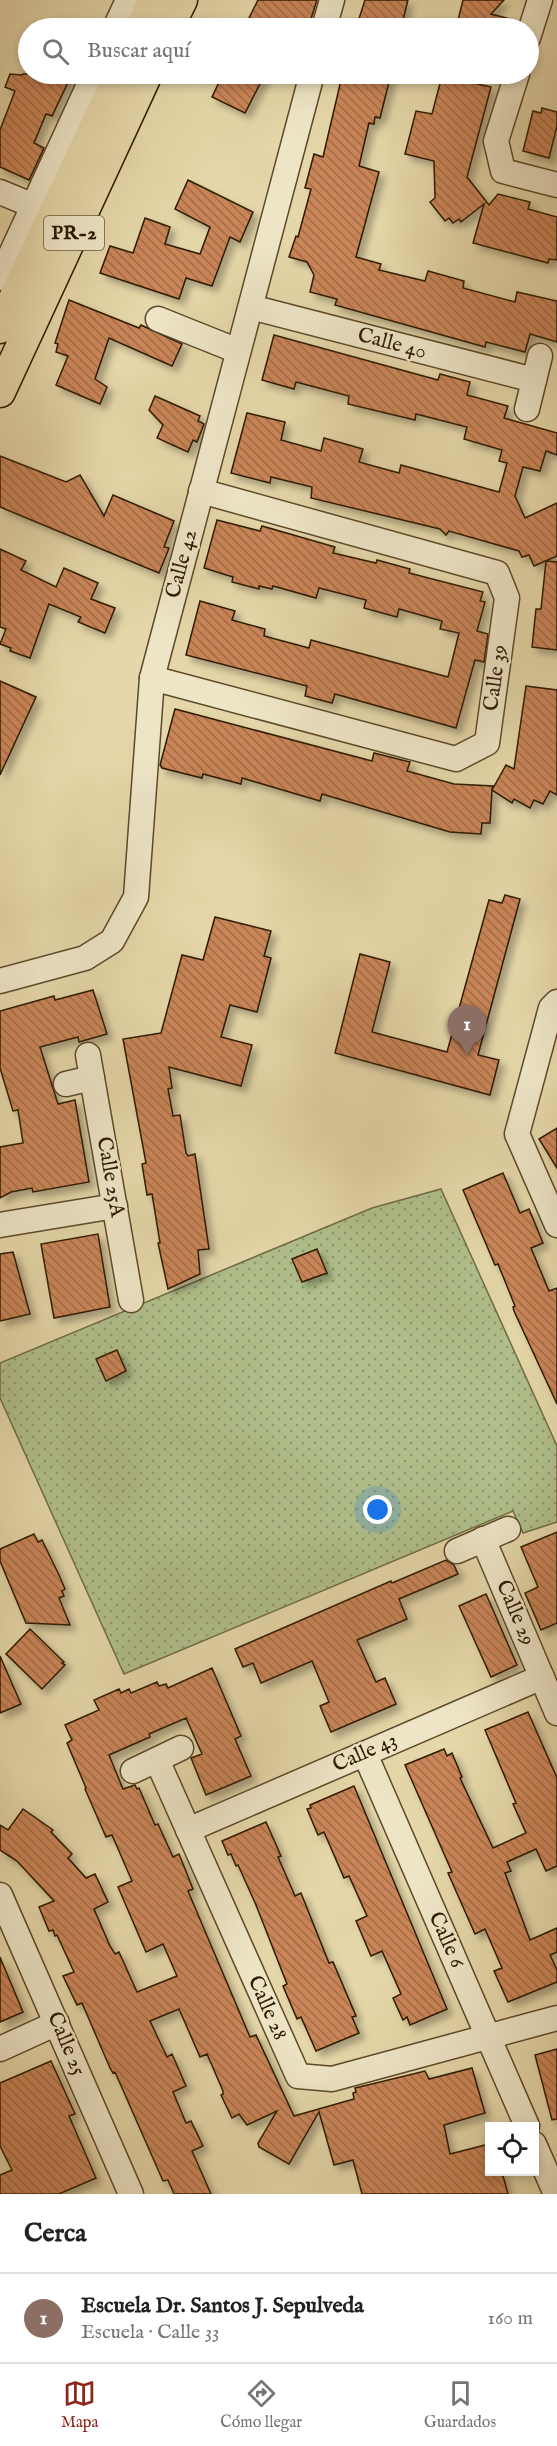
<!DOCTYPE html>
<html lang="es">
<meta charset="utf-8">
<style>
:root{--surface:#fff;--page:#f6f6f6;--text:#202124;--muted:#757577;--line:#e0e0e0;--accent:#8f2418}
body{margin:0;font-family:"IM FELL English",serif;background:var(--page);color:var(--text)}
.controls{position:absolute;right:18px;bottom:18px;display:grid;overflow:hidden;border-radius:0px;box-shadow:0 3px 9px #0003}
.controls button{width:54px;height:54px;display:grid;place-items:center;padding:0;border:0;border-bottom:2px solid var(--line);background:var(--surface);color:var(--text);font:30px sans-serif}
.you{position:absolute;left:378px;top:1510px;width:21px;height:21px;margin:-15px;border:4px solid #fff;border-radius:50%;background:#1a73e8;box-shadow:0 0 0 9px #1a73e833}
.badge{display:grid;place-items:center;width:39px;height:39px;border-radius:50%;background:var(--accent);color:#fff;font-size:20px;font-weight:700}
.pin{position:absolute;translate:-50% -50px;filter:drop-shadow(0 2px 3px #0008)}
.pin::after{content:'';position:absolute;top:32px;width:21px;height:18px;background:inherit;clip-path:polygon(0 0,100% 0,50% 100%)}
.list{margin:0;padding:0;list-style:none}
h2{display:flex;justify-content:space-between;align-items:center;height:78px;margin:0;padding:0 24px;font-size:26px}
h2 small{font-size:20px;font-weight:400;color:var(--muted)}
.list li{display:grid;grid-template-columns:39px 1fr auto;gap:18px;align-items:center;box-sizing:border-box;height:90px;padding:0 24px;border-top:2px solid var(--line)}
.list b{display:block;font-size:22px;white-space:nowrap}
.list p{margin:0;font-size:20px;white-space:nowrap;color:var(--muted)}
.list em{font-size:20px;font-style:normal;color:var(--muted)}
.icon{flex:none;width:33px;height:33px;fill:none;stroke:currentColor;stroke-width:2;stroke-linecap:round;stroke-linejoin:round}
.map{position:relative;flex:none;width:557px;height:2194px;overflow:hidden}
.search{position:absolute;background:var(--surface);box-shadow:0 3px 9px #0003;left:18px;right:18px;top:18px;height:66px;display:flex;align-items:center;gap:15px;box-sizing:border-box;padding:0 21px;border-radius:33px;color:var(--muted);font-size:22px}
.sheet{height:168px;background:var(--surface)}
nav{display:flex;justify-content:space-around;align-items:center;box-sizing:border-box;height:84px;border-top:2px solid var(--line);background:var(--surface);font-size:16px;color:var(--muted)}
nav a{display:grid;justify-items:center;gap:3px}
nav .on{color:var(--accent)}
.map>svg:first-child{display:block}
.park{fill:url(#park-dots);stroke:#6f6c46;stroke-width:1.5}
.building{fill:url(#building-back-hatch);stroke:#2e1a00;stroke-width:1.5;filter:url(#shadow)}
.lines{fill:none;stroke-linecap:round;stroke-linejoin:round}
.minor-casing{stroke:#5c492a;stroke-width:27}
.major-casing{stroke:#2e1a00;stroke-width:33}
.minor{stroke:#eee5c7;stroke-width:24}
.major{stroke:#e5d7a9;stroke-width:30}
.labels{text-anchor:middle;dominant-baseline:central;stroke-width:5;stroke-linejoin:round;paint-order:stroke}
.shield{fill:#eee5c7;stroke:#68573c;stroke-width:1.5}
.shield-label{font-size:20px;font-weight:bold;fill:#2e1a00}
.street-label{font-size:21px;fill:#2e1a00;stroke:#eee5c7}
</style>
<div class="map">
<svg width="557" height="2194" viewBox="0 0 557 2194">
<defs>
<pattern id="park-dots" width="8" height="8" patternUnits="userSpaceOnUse" patternTransform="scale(1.5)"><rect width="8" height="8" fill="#b0bf8b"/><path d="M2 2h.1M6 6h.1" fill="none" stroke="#909a6f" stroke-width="1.8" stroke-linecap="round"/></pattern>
<pattern id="building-back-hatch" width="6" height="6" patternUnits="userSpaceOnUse" patternTransform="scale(1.5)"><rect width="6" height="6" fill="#c98559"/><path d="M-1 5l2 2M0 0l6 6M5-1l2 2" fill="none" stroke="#a46c47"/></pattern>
<filter id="shadow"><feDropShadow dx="5.5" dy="5.5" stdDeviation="3" flood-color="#0004"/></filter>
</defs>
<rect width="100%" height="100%" fill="#e5d7a9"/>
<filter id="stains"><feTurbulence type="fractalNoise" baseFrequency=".00333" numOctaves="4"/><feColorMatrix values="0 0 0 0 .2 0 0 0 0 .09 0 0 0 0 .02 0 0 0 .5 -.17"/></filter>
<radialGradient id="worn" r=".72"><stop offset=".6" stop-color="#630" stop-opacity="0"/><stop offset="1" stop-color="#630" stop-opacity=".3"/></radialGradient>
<!-- park -->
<polygon class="park" points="441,1189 557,1446 557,1522 523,1533 513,1511 124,1674 0,1398 0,1363 372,1208"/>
<!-- building -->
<g class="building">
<polygon points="258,0 317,0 308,28 244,28"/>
<polygon points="365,0 408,0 401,28 356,28"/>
<polygon points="463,0 504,0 491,14 518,21 516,28 456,28"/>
<polygon points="10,74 22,75 23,74 72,74 52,116 46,114 34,143 44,148 29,180 0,167 0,130 15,91 5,87"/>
<polygon points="223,74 265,74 245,113 212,97"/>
<polygon points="345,74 391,74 380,118 375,117 374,124 369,123 359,166 379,172 356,257 381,264 379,270 425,281 428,271 464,281 463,288 515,302 517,292 557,301 557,342 530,334 525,352 486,342 485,347 335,305 337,299 310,292 314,275 307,262 289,257 296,236 298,237 311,189 305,188 314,154 323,157 341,80"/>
<polygon points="442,76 491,87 467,177 489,205 498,194 530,202 528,209 557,217 557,260 549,259 548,263 473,243 484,204 461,222 459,219 453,223 449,218 445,221 430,202 435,198 434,161 405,154 416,111 432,114"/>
<polygon points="542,108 557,112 557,126 549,158 523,151 533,111 541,113"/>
<polygon points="188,180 253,212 240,242 230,237 212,286 186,278 179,299 100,273 110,246 133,253 145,218 170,227 165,244 200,254 210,227 175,209"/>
<polygon points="69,300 139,328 141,325 182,344 172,366 109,338 95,379 107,387 100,404 56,385 68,356 56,352 58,344 55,343"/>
<polygon points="274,335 438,380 440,374 470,382 467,395 508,406 504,418 557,433 557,455 546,451 540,471 523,467 515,496 525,518 557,503 557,556 534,566 529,555 522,557 519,551 449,531 446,535 440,529 311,498 312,487 271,477 270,483 231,473 247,413 285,422 281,440 321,451 324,438 363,449 359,462 399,473 401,465 499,492 507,463 499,461 502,450 464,439 467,427 416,414 415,420 348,404 349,396 296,382 294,389 262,380"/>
<polygon points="155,396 200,416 198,421 204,424 197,442 193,440 188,452 157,438 163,425 149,410"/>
<polygon points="0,456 66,482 80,475 104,516 113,495 174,521 164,547 169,548 159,573 0,507"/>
<polygon points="217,520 260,531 262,526 335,547 333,553 376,563 377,560 410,569 409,573 483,592 480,601 485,602 477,631 488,634 484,662 475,660 456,728 335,694 332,703 305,696 307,686 186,655 200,601 235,611 232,620 265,629 264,636 309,648 311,640 448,677 459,633 440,629 442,621 399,609 397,617 364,608 366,600 319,588 316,598 273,586 272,589 259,586 259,589 232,582 233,577 204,568"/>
<polygon points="0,549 26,561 21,570 56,587 64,568 98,583 91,599 115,608 105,633 78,622 81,617 49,604 30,658 10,651 11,648 0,644 6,629 0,627"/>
<polygon points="546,561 557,562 557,650 532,647 536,609 541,609"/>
<polygon points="0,681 36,697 0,775"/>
<polygon points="526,686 557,690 557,795 550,791 543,804 534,800 530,808 514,799 512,803 492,790 490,823 482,823 481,834 450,832 322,794 320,801 242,778 241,784 203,774 202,778 162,768 160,765 175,709 372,761 374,753 410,762 407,771 454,784 493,786 492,790 506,765 514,769"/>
<polygon points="505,895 520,899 478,1055 499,1060 490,1095 335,1053 360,954 390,962 372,1032 447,1052 489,900 502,903"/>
<polygon points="215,917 271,931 264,956 271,958 257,1012 230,1005 221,1037 252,1045 241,1086 169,1067 172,1088 168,1089 173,1116 180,1115 186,1153 188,1156 195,1154 209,1249 198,1250 200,1274 168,1289 158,1243 160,1243 152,1194 147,1195 142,1164 146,1163 123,1039 161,1033 182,955 203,960"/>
<polygon points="93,990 107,1034 79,1042 78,1037 40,1047 58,1104 75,1100 89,1182 33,1192 32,1188 11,1192 0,1198 0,1147 23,1143 18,1110 13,1111 0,1068 0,1011 54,996 55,1000"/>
<polygon points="557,1128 557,1168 539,1139"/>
<polygon points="503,1173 520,1213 529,1209 543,1243 531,1248 549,1291 557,1288 557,1404 514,1311 513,1307 515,1306 498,1264 495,1265 463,1190"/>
<polygon points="98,1234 110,1307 54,1318 41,1244"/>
<polygon points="317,1249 327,1273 302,1282 292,1259"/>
<polygon points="13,1252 30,1314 0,1321 0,1254"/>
<polygon points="117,1350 126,1371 106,1381 96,1359"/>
<polygon points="557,1532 557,1623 541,1630 525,1593 538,1587 521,1547"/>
<polygon points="34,1534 38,1542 42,1540 59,1575 65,1589 62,1591 64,1596 59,1598 70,1625 26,1623 0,1561 0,1549"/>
<polygon points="446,1560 454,1565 458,1574 399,1599 407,1619 357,1640 376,1682 385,1678 396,1704 331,1732 320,1706 329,1702 312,1661 261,1683 253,1663 243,1667 235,1649 391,1581 392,1583"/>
<polygon points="486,1594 517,1665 491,1677 459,1606"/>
<polygon points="30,1629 64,1662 62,1663 65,1665 42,1689 6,1654"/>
<polygon points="0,1656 21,1704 0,1713"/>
<polygon points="212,1668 241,1736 235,1739 251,1776 206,1795 191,1758 202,1754 186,1718 149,1734 150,1737 109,1755 123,1789 135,1785 137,1789 139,1788 155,1825 158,1824 173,1857 179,1854 193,1889 188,1891 250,2037 256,2035 294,2116 354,2099 353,2093 356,2092 355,2088 425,2071 429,2079 472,2068 485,2113 444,2125 450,2154 489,2144 489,2172 502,2172 508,2194 362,2194 353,2160 334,2165 319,2112 289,2164 259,2147 258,2143 277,2111 247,2125 239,2114 232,2118 221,2095 223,2094 223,2091 207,2054 200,2057 179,2009 150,2021 167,2057 172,2054 186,2086 173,2092 186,2123 191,2121 203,2146 192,2151 211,2194 174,2194 168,2180 163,2181 115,2072 113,2073 110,2068 82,2003 77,2005 63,1976 74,1972 57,1935 55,1936 53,1930 49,1931 39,1907 54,1901 17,1861 0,1850 0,1825 8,1830 23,1809 53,1830 51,1832 72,1854 68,1858 86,1878 95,1874 108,1902 94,1909 110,1946 115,1954 119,1952 137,1992 177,1976 163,1944 146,1952 118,1887 132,1881 112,1835 106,1837 85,1789 86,1788 67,1743 72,1740 65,1725 99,1710 94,1700 119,1689 121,1693 129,1689 131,1693 157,1682 159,1686 166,1684 168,1688"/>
<polygon points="528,1712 557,1778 557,1866 546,1871 536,1849 507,1862 511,1871 505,1873 530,1940 557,1928 557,1952 550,1955 557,1970 557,1982 508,2002 494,1971 502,1968 485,1929 475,1934 448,1873 452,1872 405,1765 444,1749 447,1756 452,1753 462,1777 460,1778 493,1848 526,1833 513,1804 516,1803 485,1730"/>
<polygon points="354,1786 447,2009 410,2025 407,2017 403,2020 393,1998 401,1994 382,1951 371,1956 356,1921 367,1916 349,1876 344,1878 324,1832 318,1835 307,1809 311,1808 310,1805"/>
<polygon points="266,1822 281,1856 278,1857 295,1896 301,1893 329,1963 333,1962 356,2016 352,2017 359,2033 316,2051 301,2017 297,2019 283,1986 287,1984 256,1905 238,1865 236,1866 231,1854 228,1855 222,1841"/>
<polygon points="0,1957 23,2012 0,2022"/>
<polygon points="557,2049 557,2119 552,2120 535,2055"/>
<polygon points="51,2061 75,2114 69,2116 96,2178 59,2194 0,2194 0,2175 12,2170 0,2146 0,2083"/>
</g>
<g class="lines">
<defs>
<g id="minor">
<polyline points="115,28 128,0"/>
<polyline points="324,28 332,0"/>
<polyline points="528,38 540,0"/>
<polyline points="517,74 496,141 503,171 557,185"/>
<polyline points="0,192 34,206"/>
<polyline points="0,278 94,74"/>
<polyline points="251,307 534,380"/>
<polyline points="158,319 238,351"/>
<polyline points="527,409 540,356"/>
<polyline points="152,678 456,759 487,743 507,598 497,573 201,491"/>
<polyline points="0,981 85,958 112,941 136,897 152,678 312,74"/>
<polyline points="557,1002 551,1008 517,1134 557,1225"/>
<polyline points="88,1055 131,1300"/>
<polyline points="66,1084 92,1078"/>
<polyline points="0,1225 115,1206"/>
<polyline points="483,1539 557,1713"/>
<polyline points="457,1551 508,1529"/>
<polyline points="365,1754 527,2126"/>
<polyline points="157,1760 298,2076 332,2079 557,2018"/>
<polyline points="133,1771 181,1748"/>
<polyline points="188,1830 542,1677"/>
<polyline points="0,1895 131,2194"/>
<polyline points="0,2049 57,2023"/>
<polyline points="534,2144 556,2194"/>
</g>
<g id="major">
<polyline points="141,28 154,0"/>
<polyline points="168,28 182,0"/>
<polyline points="0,328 120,74"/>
<polyline points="0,392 147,74"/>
</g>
</defs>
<!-- minor casing -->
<use href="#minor" class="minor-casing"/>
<!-- major casing -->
<use href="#major" class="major-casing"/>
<!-- minor -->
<use href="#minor" class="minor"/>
<!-- major -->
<use href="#major" class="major"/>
</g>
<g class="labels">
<!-- shield labels -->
<rect class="shield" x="44" y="216" width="60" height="34" rx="4.5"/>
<g class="shield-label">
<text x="74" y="233">PR-2</text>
</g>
<!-- street labels -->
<g class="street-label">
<text transform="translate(392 344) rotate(15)">Calle 40</text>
<text transform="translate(182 564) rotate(-75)">Calle 42</text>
<text transform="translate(496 678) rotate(-82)">Calle 39</text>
<text transform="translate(110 1177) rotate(80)">Calle 25A</text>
<text transform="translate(515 1613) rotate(67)">Calle 29</text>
<text transform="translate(365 1753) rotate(-24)">Calle 43</text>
<text transform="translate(446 1940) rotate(66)">Calle 6</text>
<text transform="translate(267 2008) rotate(66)">Calle 28</text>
<text transform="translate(66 2044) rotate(67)">Calle 25</text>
</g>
</g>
<rect width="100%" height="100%" filter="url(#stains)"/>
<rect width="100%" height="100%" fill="url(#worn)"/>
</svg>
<div class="controls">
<button><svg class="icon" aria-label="locate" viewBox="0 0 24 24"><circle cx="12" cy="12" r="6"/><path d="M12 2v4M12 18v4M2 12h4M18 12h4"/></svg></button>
</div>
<div class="you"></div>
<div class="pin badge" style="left:467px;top:1055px;background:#8d6e63">1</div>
<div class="search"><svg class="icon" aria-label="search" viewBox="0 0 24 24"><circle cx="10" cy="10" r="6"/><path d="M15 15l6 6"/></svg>Buscar aquí</div>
</div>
<section class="sheet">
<h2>Cerca<small></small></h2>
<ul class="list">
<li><span class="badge" style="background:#8d6e63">1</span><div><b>Escuela Dr. Santos J. Sepulveda</b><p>Escuela · Calle 33</p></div><em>160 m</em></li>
</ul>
</section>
<nav>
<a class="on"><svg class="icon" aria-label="map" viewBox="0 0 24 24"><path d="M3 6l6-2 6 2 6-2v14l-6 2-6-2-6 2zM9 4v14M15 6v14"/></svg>Mapa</a>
<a><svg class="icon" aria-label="directions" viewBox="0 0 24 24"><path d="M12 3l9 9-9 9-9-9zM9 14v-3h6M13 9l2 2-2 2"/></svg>Cómo llegar</a>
<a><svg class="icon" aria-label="saved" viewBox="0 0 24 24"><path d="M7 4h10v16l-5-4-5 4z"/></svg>Guardados</a>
</nav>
